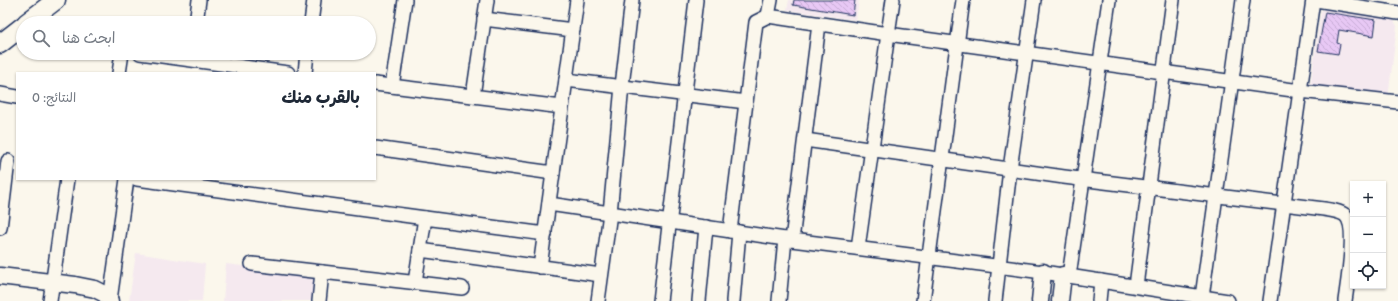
<!DOCTYPE html>
<html lang="ar">
<meta charset="utf-8">
<style>
:root{--surface:#fff;--page:#f6f6f7;--text:#1f2937;--muted:#747a83;--line:#e0e1e3}
body{margin:0;font-family:Itim,"Playpen Sans Arabic",sans-serif;background:var(--page);color:var(--text);direction:rtl}
.controls{position:absolute;right:12px;bottom:12px;display:grid;overflow:hidden;border-radius:0px;box-shadow:0 1px 3px #0004}
.controls button{width:36px;height:36px;display:grid;place-items:center;padding:0;border:0;border-bottom:1px solid var(--line);background:var(--surface);color:var(--text);font:20px sans-serif}
.list{margin:0;padding:0;list-style:none}
h2{display:flex;justify-content:space-between;align-items:center;height:52px;margin:0;padding:0 16px;font-size:17px}
h2 small{font-size:13px;font-weight:400;color:var(--muted)}
.icon{flex:none;width:22px;height:22px;fill:none;stroke:currentColor;stroke-width:2;stroke-linecap:round;stroke-linejoin:round}
.map{position:relative;flex:none;width:1398px;height:301px;overflow:hidden;direction:ltr}
.search{position:absolute;background:var(--surface);box-shadow:0 1px 3px #0004;left:16px;top:16px;width:360px;height:44px;display:flex;align-items:center;gap:10px;box-sizing:border-box;padding:0 14px;border-radius:22px;color:var(--muted);font-size:15px}
.panel{position:absolute;background:var(--surface);box-shadow:0 1px 3px #0004;left:16px;top:72px;width:360px;height:108px;border-radius:0px;direction:rtl}
.map>svg:first-child{display:block}
.built{fill:#f5e9ef}
.building{fill:url(#building-back-hatch);stroke:#1b2f5e}
.lines{fill:none;stroke-linecap:round;stroke-linejoin:round}
.minor-casing{stroke:#1b2f5e;stroke-width:16}
.tertiary-casing{stroke:#1b2f5e;stroke-width:19}
.secondary-casing{stroke:#1b2f5e;stroke-width:21}
.minor{stroke:#fbf7ec;stroke-width:13}
.tertiary{stroke:#fbf7ec;stroke-width:16}
.secondary{stroke:#fbf7ec;stroke-width:18}
</style>
<div class="map">
<svg width="1398" height="301" viewBox="0 0 1398 301">
<defs>
<pattern id="building-back-hatch" width="6" height="6" patternUnits="userSpaceOnUse"><rect width="6" height="6" fill="#e8c8f5"/><path d="M-1 5l2 2M0 0l6 6M5-1l2 2" fill="none" stroke="#c6acd4"/></pattern>
</defs>
<rect width="100%" height="100%" fill="#fbf7ec"/>
<filter id="ink" filterUnits="userSpaceOnUse"><feTurbulence type="fractalNoise" baseFrequency=".025" numOctaves="2"/><feDisplacementMap in="SourceGraphic" scale="8" xChannelSelector="R" yChannelSelector="G"/><feConvolveMatrix kernelMatrix="1 2 1 2 8 2 1 2 1" color-interpolation-filters="sRGB"/></filter>
<g filter="url(#ink)">
<!-- built -->
<g class="built">
<polygon points="789,0 859,0 856,20 787,10"/>
<polygon points="1326,8 1392,17 1397,26 1388,98 1310,87 1321,11"/>
<polygon points="136,253 205,264 202,301 129,301"/>
<polygon points="226,264 309,274 314,281 313,301 223,301"/>
</g>
<!-- building -->
<g class="building">
<polygon points="794,0 855,0 853,15 793,5"/>
<polygon points="1325,12 1376,20 1374,36 1339,30 1337,43 1340,44 1338,54 1318,51"/>
</g>
<g class="lines">
<defs>
<g id="minor">
<polyline points="771,0 768,16 888,34 893,0"/>
<polyline points="1316,0 1398,13"/>
<polyline points="484,19 573,30"/>
<polyline points="196,23 199,0"/>
<polyline points="311,23 314,0"/>
<polyline points="140,53 288,73"/>
<polyline points="119,73 122,53"/>
<polyline points="305,73 307,53"/>
<polyline points="566,80 746,102"/>
<polyline points="375,84 562,107"/>
<polyline points="392,86 405,0"/>
<polyline points="0,94 17,97"/>
<polyline points="473,96 487,0"/>
<path d="M805 140 1064 177 1324 209C1331 210 1340 211 1345 215 1358 225 1347 285 1345 301"/>
<polyline points="375,148 553,173"/>
<polyline points="137,179 425,218"/>
<polyline points="549,204 792,240 1043,272 1228,301"/>
<polyline points="0,228 8,161"/>
<polyline points="730,231 756,22 768,16"/>
<polyline points="792,240 819,24"/>
<polyline points="858,248 888,34 1300,91 1398,102"/>
<polyline points="420,250 601,275"/>
<polyline points="252,264 462,288"/>
<polyline points="540,267 577,0"/>
<polyline points="1069,276 1109,0"/>
<polyline points="415,282 425,218 545,234"/>
<polyline points="1136,286 1173,0"/>
<polyline points="1202,297 1243,0"/>
<polyline points="110,300 127,179"/>
<polyline points="50,301 67,179"/>
<polyline points="319,301 322,272"/>
<polyline points="598,301 610,213 622,86 632,0"/>
<polyline points="660,301 696,0"/>
<polyline points="699,301 706,227"/>
<polyline points="733,301 739,232"/>
<polyline points="779,301 785,239"/>
<polyline points="923,301 963,0"/>
<polyline points="995,301 1010,169 1034,0"/>
<polyline points="1099,301 1101,281"/>
<polyline points="1270,301 1313,0"/>
</g>
<g id="tertiary">
<polyline points="0,276 75,285 95,289 105,294 110,301"/>
<polyline points="1040,301 1043,272"/>
<polyline points="1060,301 1063,275"/>
</g>
<g id="secondary">
<polyline points="26,23 56,0"/>
<polyline points="0,44 23,26"/>
</g>
</defs>
<!-- minor casing -->
<use href="#minor" class="minor-casing"/>
<!-- tertiary casing -->
<use href="#tertiary" class="tertiary-casing"/>
<!-- secondary casing -->
<use href="#secondary" class="secondary-casing"/>
<!-- minor -->
<use href="#minor" class="minor"/>
<!-- tertiary -->
<use href="#tertiary" class="tertiary"/>
<!-- secondary -->
<use href="#secondary" class="secondary"/>
</g>
</g>
</svg>
<div class="controls">
<button>+</button>
<button>−</button>
<button><svg class="icon" aria-label="locate" viewBox="0 0 24 24"><circle cx="12" cy="12" r="6"/><path d="M12 2v4M12 18v4M2 12h4M18 12h4"/></svg></button>
</div>
<div class="search"><svg class="icon" aria-label="search" viewBox="0 0 24 24"><circle cx="10" cy="10" r="6"/><path d="M15 15l6 6"/></svg>ابحث هنا</div>
<section class="panel">
<h2>بالقرب منك<small>النتائج: 0</small></h2>
<ul class="list">
</ul>
</section>
</div>
